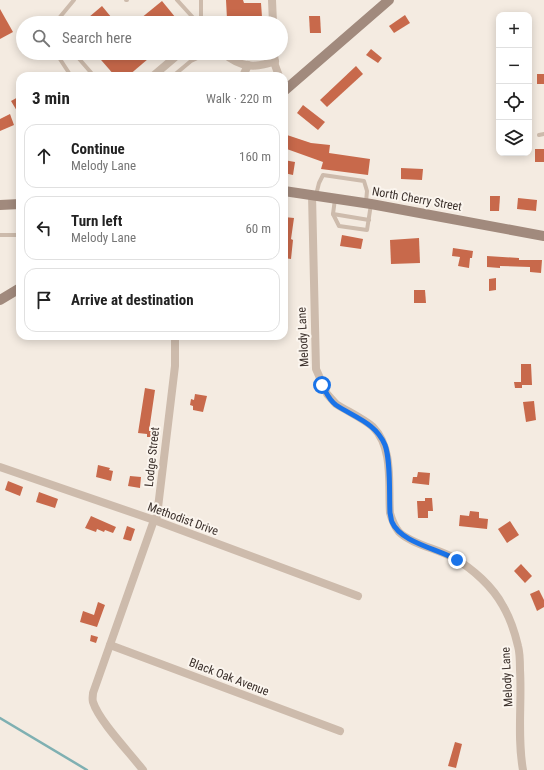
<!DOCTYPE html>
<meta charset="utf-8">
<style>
:root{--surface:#fff;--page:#f6f6f6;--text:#222;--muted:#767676;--line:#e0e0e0}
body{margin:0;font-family:"Roboto Condensed",sans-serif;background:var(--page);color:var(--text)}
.controls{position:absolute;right:12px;top:12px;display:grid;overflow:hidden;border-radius:8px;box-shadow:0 2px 10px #0003}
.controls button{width:36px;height:36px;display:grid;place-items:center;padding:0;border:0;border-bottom:1px solid var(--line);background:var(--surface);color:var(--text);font:20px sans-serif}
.stop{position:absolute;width:12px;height:12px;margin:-9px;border:3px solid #1a73e8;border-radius:50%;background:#fff}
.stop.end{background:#1a73e8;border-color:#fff;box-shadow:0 1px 4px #0008}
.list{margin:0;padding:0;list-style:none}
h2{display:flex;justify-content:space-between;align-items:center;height:52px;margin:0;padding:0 16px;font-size:17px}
h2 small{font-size:13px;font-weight:400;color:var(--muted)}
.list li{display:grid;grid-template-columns:26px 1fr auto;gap:12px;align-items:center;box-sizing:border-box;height:64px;margin:0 8px 8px;padding:0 8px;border:1px solid var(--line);border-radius:12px}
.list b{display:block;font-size:15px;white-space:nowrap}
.list p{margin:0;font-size:13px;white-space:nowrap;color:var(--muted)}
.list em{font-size:13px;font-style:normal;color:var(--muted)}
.icon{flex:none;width:22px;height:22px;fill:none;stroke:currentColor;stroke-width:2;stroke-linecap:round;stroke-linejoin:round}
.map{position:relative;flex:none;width:544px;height:770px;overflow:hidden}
.search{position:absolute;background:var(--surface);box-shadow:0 2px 10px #0003;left:16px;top:16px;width:272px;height:44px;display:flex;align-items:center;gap:10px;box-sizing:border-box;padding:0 14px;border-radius:22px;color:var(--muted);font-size:15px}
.panel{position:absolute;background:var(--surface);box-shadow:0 2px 10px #0003;left:16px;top:72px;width:272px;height:268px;border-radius:12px}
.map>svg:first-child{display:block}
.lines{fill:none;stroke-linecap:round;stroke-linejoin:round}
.stream{stroke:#7fb0b2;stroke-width:2.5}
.building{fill:#c8694b}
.service{stroke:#cdbbac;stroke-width:4}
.minor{stroke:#cdbbac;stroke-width:8}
.secondary{stroke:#a18a7d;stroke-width:10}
.route{stroke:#1a73e8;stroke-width:5}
.labels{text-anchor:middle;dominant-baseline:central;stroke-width:4;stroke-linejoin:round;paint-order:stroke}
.street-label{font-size:12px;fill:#3b302b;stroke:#fbf5ee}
</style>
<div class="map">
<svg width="544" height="770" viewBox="0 0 544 770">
<rect width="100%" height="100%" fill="#f4ebe1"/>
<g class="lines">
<!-- stream -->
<polyline class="stream" points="0,718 87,770"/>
</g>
<!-- building -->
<g class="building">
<polygon points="226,0 243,0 244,3 261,3 262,17 227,19"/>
<polygon points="162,1 180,23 135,23"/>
<polygon points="102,6 116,23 82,23"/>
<polygon points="0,9 13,32 0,39"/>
<polygon points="405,15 410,23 394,33 389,26"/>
<polygon points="309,16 320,16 321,33 310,33"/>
<polygon points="371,49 382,58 378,63 366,55"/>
<polygon points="95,53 155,53 128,76 115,76"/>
<polygon points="356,66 363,74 327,107 320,100"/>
<rect x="537" y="74" width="7" height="10"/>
<polygon points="20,96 20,116 11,101"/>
<polygon points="303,105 325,122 318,130 297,113"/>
<polygon points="10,114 14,125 0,131 0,119"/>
<polygon points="284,134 311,143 330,145 329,153 370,159 368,175 321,169 323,162 284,148"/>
<rect x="535" y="149" width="9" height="13"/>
<polygon points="284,160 295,162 293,175 284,173"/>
<polygon points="401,168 423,169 422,180 401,179"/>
<polygon points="490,196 500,196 499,211 490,211"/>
<polygon points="518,198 537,200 536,211 517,209"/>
<polygon points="284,217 294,218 291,239 293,240 291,259 284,258"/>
<polygon points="342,235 363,239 361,249 340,246"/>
<polygon points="419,238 420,263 391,264 390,240"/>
<polygon points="453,248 473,251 472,258 470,258 469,268 458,266 460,257 452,256"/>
<polygon points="487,256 519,258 519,260 542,260 541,273 530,272 530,267 500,266 500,268 487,267"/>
<polygon points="496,278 496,290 489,291 489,279"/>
<polygon points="414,290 425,290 426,303 414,303"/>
<polygon points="521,364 531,364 532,385 522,385 522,388 515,388 514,382 521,382"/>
<polygon points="145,388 155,390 149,431 155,431 154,437 147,437 147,434 138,433"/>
<polygon points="195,394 207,396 203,412 193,410 193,406 190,405 191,399 194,400"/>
<polygon points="534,401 536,420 526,422 523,402"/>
<polygon points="98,465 110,468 109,470 113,471 111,481 96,477"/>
<polygon points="418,472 430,473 429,485 412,483 413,477 417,477"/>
<polygon points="130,476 141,477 140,488 128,486"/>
<polygon points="8,481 23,487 20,496 5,490"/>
<polygon points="39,492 58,499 55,508 36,502"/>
<polygon points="425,498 432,498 433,511 428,511 428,518 418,518 417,501 425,501"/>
<polygon points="470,511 479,512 479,518 488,519 487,529 459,526 460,515 469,516"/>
<polygon points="91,516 116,527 113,533 105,530 104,532 97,529 96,532 85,528"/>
<polygon points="510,521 519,535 507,543 498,529"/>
<polygon points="127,526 135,529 131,541 123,539"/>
<polygon points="521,564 532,576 525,583 514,571"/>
<polygon points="539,590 544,600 544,607 537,611 530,594"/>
<polygon points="98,602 105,605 97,627 80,622 83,611 94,615"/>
<polygon points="91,635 98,637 96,643 90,641"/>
<polygon points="455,742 462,744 456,768 448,766"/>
</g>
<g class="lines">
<!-- service -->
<g class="service">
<polyline points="126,0 127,0"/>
<polyline points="177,0 198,23"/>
<polyline points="201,0 201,23"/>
<polyline points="55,23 74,0"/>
<polyline points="56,53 71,76"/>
<polyline points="74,53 94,76"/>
<polyline points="173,76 191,61 208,53"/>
<polyline points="539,135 544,134"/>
<polyline points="316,195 319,183 323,175 364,181 367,191 366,202"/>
<polyline points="335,199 333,214 339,226 367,230 371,204"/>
<polyline points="333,214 369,220"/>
<polyline points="0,235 20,235"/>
</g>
<!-- minor -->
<g class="minor">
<polyline points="272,0 273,23"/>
<path d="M223 53C240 67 254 69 275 61"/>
<polyline points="274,53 275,65 279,76"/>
<polyline points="153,76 180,53"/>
<polyline points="243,76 248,65"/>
<path d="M312 195 316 369 327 394 336 404C347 411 364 419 373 427 394 448 388 486 390 513 392 520 394 526 399 532 411 544 438 549 454 558 473 569 493 587 503 606 510 618 515 633 518 646 520 653 520 662 520 670 522 703 517 737 523 770"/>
<polyline points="0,467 154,520 358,596"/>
<polyline points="110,645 340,731"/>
<path d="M143 770C130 753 99 721 93 702 92 699 93 696 93 693L154 520 157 516 175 366V336"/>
</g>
<!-- secondary -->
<g class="secondary">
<polyline points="284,91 389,0"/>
<polyline points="284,191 371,204 544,236"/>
<polyline points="0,205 20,204"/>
<polyline points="0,300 20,288"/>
</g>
</g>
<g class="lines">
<!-- route -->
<path class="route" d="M322 385C326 392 329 400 336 405 354 417 376 423 385 445 391 461 389 495 390 513 391 516 391 520 392 522 401 543 439 549 457 560"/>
</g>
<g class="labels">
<!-- street labels -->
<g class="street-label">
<text transform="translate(417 199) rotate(10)">North Cherry Street</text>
<text transform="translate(303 337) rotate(-93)">Melody Lane</text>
<text transform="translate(152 457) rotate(-84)">Lodge Street</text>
<text transform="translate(183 519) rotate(20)">Methodist Drive</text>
<text transform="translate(229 677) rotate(21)">Black Oak Avenue</text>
<text transform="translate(507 677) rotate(-93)">Melody Lane</text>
</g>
</g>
</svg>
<div class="controls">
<button>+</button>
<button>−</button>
<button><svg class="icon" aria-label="locate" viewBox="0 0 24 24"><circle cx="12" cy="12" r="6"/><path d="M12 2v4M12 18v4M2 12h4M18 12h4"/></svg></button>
<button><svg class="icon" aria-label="layers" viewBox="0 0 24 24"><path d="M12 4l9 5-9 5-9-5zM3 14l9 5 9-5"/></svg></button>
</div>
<div class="stop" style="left:322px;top:385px"></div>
<div class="stop end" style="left:457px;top:560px"></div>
<div class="search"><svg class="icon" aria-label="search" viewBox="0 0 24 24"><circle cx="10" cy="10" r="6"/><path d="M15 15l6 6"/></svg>Search here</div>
<section class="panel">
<h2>3 min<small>Walk · 220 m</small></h2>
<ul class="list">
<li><svg class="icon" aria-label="ahead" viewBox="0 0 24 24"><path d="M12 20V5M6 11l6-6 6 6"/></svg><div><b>Continue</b><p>Melody Lane</p></div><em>160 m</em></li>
<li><svg class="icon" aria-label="left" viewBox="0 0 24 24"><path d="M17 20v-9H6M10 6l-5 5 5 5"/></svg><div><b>Turn left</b><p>Melody Lane</p></div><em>60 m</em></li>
<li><svg class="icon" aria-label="arrive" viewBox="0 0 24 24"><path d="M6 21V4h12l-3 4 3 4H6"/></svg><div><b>Arrive at destination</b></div></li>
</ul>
</section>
</div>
